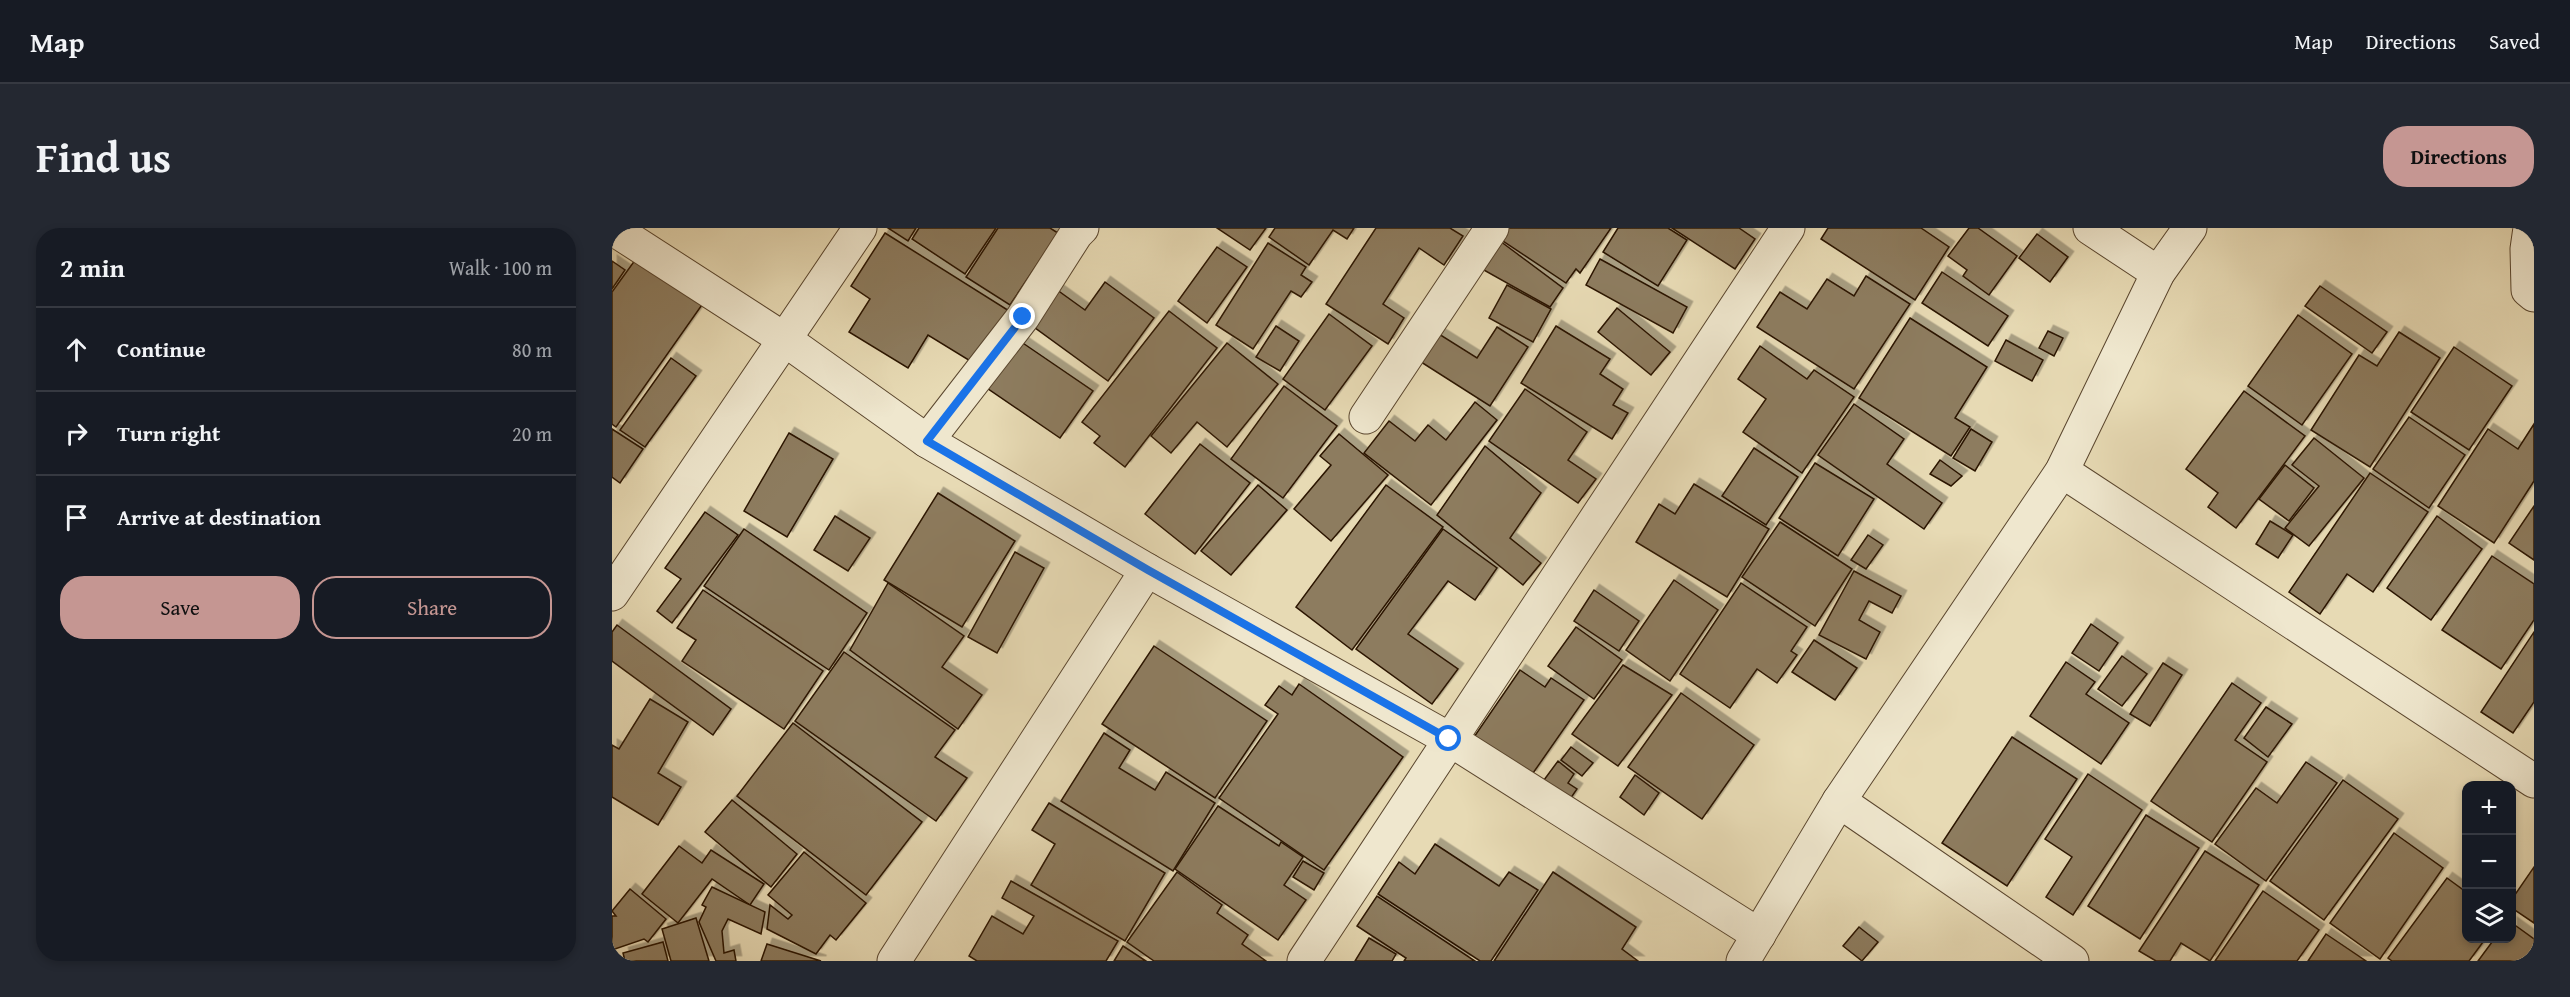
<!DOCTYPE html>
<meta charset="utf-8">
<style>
:root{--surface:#171b24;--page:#242831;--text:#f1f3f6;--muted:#9ea1a6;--line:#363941;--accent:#c59692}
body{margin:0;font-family:"Gentium Book Plus",serif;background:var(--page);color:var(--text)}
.controls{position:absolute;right:18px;bottom:18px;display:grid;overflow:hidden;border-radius:12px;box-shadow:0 3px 9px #0003}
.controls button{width:54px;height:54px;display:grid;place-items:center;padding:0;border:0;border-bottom:2px solid var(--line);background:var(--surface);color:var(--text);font:30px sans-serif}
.stop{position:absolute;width:18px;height:18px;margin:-14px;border:4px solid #1a73e8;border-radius:50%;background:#fff}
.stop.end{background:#1a73e8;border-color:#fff;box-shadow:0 2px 6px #0008}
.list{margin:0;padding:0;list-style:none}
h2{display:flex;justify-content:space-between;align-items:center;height:78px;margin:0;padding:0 24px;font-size:26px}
h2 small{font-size:20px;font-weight:400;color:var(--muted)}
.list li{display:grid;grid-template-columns:39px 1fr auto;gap:18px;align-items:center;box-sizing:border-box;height:84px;padding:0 24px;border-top:2px solid var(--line)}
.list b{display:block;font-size:22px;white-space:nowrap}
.list em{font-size:20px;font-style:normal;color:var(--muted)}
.actions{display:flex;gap:12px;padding:18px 24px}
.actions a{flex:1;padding:14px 0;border:2px solid var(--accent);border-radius:24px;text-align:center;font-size:21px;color:var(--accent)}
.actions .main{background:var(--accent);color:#111}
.icon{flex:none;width:33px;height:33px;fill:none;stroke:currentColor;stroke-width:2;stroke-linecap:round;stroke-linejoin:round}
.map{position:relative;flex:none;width:1922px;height:733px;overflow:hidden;border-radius:24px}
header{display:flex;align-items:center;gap:36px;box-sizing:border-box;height:84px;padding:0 30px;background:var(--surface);border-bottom:2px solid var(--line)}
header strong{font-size:28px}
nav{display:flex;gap:33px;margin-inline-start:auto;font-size:21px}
.intro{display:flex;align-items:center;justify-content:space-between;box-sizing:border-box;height:144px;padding:0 36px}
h1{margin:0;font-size:42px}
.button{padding:15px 27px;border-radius:24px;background:var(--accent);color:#111;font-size:21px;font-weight:700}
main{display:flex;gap:36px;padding:0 36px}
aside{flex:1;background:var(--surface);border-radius:24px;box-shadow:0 3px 9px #0003}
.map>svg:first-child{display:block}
.building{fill:#8d7b5e;stroke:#2b1401;stroke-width:1.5;filter:url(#shadow)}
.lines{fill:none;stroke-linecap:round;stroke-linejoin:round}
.minor-casing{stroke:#5a462e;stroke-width:35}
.minor{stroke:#efe7ce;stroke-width:33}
.route{stroke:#1a73e8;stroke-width:8}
</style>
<header>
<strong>Map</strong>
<nav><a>Map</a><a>Directions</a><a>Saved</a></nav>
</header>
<div class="intro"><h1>Find us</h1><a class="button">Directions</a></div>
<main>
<aside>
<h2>2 min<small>Walk · 100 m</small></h2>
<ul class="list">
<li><svg class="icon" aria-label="ahead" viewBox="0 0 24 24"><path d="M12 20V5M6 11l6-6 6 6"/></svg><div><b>Continue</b></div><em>80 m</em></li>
<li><svg class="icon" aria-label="right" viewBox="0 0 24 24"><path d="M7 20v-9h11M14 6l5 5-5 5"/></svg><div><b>Turn right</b></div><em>20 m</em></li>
<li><svg class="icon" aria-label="arrive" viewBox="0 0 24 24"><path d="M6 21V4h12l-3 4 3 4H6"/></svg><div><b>Arrive at destination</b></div></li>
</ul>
<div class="actions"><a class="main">Save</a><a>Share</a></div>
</aside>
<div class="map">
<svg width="1922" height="733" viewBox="0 0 1922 733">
<defs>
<filter id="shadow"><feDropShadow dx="5.5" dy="-5.5" stdDeviation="0" flood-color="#0004"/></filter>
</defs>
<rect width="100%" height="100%" fill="#e7dab4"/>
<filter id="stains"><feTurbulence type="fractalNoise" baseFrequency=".00333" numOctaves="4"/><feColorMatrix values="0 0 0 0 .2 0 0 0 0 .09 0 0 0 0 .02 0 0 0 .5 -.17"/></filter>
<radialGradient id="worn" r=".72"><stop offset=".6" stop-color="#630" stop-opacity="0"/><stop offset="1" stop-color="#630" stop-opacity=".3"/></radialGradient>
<!-- building -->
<g class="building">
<polygon points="276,0 304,0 296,13"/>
<polygon points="307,0 384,0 353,46 300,11"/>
<polygon points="386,0 438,0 446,5 398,77 354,49"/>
<polygon points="605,0 654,0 638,22"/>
<polygon points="663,0 742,0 735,11 721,2 697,37 657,9"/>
<polygon points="764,0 838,0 851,8 832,37 807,20 771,76 792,90 776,116 714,76"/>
<polygon points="895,0 999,0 968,45 964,41 954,55 888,11"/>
<polygon points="1006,0 1056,0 1075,12 1046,58 991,24"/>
<polygon points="1060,0 1127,0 1143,11 1123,41"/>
<polygon points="1216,0 1309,0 1337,19 1303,72 1209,11"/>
<polygon points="1357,0 1366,0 1405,28 1377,67 1351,48 1355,42 1336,28"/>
<polygon points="273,5 402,86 368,139 316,107 296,140 237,104 258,71 239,58"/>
<polygon points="1425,6 1456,29 1438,54 1407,30"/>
<polygon points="888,13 951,60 938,79 870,41"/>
<polygon points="656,15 694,39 689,47 700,54 689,69 679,63 641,121 604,97"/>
<polygon points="605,19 635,39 595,95 566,73"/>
<polygon points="26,28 92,74 4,199 0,196 0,64"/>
<polygon points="988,31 1075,79 1061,105 974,57"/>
<polygon points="0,33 13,42 0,61"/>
<polygon points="1330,44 1396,88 1376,118 1310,75"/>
<polygon points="1254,48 1298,76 1242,161 1145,99 1168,64 1195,81 1215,51 1242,68"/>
<polygon points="493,54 542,90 496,153 415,94 441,59 473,82"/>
<polygon points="895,57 939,81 921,114 877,90"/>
<polygon points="1708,58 1775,104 1760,125 1693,78"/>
<polygon points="1005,80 1058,124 1039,147 986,104"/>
<polygon points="557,83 605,120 513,239 482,215 488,208 470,194"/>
<polygon points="717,86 760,118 713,182 671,151"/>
<polygon points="1686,87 1740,126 1690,197 1636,158"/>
<polygon points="1298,90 1375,139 1343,190 1358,199 1339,228 1247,170"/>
<polygon points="664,98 687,113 668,143 644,129"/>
<polygon points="944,98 998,131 988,146 1011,161 1001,177 1016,185 1000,211 909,155"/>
<polygon points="885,99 916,119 878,178 809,134 827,106 865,130"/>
<polygon points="1436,103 1451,110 1442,128 1427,120"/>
<polygon points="1787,104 1828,130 1758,239 1699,202 1747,127 1765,138"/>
<polygon points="402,109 481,163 448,210 369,156"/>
<polygon points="1394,112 1431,132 1420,153 1383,133"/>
<polygon points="615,115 666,156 615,219 585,194 559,225 539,208"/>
<polygon points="1148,118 1195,151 1202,142 1242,169 1190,245 1131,204 1154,171 1126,151"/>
<polygon points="1842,119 1900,158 1857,222 1799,184"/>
<polygon points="59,130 84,148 33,219 8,202"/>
<polygon points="672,158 725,198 671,270 619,231"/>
<polygon points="913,161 975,204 956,232 984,251 966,275 877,213"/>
<polygon points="1632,163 1693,208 1624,300 1596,279 1606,265 1574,241"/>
<polygon points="863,174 885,192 819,277 752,225 777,193 803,213 816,197 834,212"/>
<polygon points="1242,176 1292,211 1275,236 1330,275 1312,301 1206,227"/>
<polygon points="1797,189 1853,227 1817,280 1761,241"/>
<polygon points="1922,196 1922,253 1882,315 1826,278 1876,201 1906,221"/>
<polygon points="0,201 31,221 8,255 0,249"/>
<polygon points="1359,201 1380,214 1363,243 1341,230"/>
<polygon points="177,205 221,231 175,309 132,283"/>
<polygon points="727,206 776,247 719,313 682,281 719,237 708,228"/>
<polygon points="1702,210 1752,250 1697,318 1673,300 1707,258 1680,237"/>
<polygon points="588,216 638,255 583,326 533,286"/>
<polygon points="873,218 929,265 898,310 929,335 911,357 825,287"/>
<polygon points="1142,220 1186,249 1154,297 1110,268"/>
<polygon points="1328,232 1350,248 1339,258 1318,246"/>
<polygon points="1203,235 1262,271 1226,328 1167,290"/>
<polygon points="1673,237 1702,260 1677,293 1647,271"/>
<polygon points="1758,245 1816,284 1761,364 1735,346 1708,386 1677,364"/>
<polygon points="1082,256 1157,301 1115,369 1024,314 1047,276 1063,286"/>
<polygon points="646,257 675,282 619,347 589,323"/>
<polygon points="774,257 831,299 740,422 684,379"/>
<polygon points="326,265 403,313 350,399 272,352"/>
<polygon points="1922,278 1922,332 1897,315"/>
<polygon points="93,284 126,307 60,395 45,383 69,351 53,340"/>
<polygon points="223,288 258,310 236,343 202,322"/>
<polygon points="1825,288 1870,321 1819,392 1775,360"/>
<polygon points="1658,293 1681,307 1666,330 1644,316"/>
<polygon points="1168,294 1240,341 1203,398 1130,349"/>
<polygon points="132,301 255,385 217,442 92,358"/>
<polygon points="831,301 885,340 863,372 836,353 796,406 846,441 820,476 744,421"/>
<polygon points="1256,307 1271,317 1254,341 1239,332"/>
<polygon points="403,324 432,340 385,425 356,409"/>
<polygon points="1880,328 1922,356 1922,392 1889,441 1830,402"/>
<polygon points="1242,343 1289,368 1280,385 1257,373 1247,392 1268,404 1254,431 1207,407"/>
<polygon points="1062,352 1106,382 1058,453 1014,422"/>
<polygon points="276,355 352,408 330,439 370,467 346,501 238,422"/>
<polygon points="1129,355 1195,399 1179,423 1185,427 1165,455 1145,441 1118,480 1068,446"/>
<polygon points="91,362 211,443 172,501 70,433 84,412 65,400"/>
<polygon points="982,362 1027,393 1007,423 962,393"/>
<polygon points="1479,396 1506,415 1487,443 1460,425"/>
<polygon points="5,397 119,481 101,507 0,433 0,404"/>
<polygon points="964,399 1010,432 982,471 936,438"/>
<polygon points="1922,404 1922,474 1901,505 1869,484"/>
<polygon points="1202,412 1245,440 1223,472 1180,444"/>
<polygon points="542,418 655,493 603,570 490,496"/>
<polygon points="232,424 343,502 323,529 355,550 324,593 183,493"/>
<polygon points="1510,428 1535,446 1510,478 1486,461"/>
<polygon points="1454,434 1483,454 1474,466 1517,495 1489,536 1418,488"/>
<polygon points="1551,435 1570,447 1538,498 1518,486"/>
<polygon points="1011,437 1060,467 1006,538 960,506"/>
<polygon points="908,442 933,459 939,450 972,472 919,548 862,509"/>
<polygon points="1620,455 1649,475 1623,512 1655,534 1600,614 1539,573"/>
<polygon points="687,456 791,529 712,642 607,570 666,486 653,477 667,458 680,467"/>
<polygon points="1069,465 1142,517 1090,591 1016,539"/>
<polygon points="38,471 76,494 46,545 69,559 46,597 0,569 0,517 7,521"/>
<polygon points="1654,479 1680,496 1656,529 1632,510"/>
<polygon points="181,495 310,594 254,667 125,568"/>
<polygon points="492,505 518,522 507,540 543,562 554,544 603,575 561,643 449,573"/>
<polygon points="1400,509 1465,551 1395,658 1330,615"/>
<polygon points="959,519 981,535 970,548 949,532"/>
<polygon points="946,533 962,546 956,555 965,561 954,577 932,552"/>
<polygon points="1694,534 1725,555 1654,653 1603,616 1644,560 1665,575"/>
<polygon points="1476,546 1530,582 1461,687 1434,669 1460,629 1433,611"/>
<polygon points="1023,547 1047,565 1032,587 1008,569"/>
<polygon points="1731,552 1786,591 1712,692 1658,653"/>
<polygon points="120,572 185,626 159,659 93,604"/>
<polygon points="437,575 553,645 513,713 419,657 443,616 420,602"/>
<polygon points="606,578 667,618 669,614 691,629 672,657 694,672 666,712 563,641"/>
<polygon points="1534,587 1587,620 1528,711 1476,678"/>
<polygon points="1782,605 1831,640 1768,731 1718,695"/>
<polygon points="823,616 887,658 897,644 926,662 879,733 868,733 766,666 787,634 803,646"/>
<polygon points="67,618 90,635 99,622 152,656 138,677 100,651 66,695 30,666"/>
<polygon points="1593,623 1647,657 1598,733 1569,715 1558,733 1544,733 1527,723"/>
<polygon points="192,624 254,675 224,712 218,707 204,726 155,701 158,677 176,691 180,687 156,667"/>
<polygon points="691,633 712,645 702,662 681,649"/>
<polygon points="1922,639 1922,695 1900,680 1900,671"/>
<polygon points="565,644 610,677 605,685 636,707 630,716 654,733 542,733 515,714"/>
<polygon points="941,644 1024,699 1010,721 1026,733 882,733"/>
<polygon points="1835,650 1854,664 1854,710 1874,710 1857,733 1780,733 1776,730"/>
<polygon points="399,653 506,713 494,733 365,733 357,728 380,688 411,706 422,688 390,670"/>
<polygon points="100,659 153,684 149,706 116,691 110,703 112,725 122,722 124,733 104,733 87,694 94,679 90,677"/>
<polygon points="18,661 54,691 36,714 32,711 0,722 0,688 4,688 0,683"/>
<polygon points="1651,663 1707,702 1685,733 1603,733"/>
<polygon points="765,668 863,733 792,733 794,730 745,698"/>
<polygon points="84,690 97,733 59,733 50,701"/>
<polygon points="1900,695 1922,711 1922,733 1866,733 1883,710 1900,710"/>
<polygon points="1247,699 1266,714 1250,733 1231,718"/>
<polygon points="1714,706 1754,733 1696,733"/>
<polygon points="757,710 784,726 780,733 743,733"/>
<polygon points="51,714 56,733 13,733 11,725"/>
<polygon points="155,716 209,733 149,733"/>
<polygon points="511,718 534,733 502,733"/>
</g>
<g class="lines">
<defs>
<g id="minor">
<polyline points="0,0 172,111 315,213 535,342 837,511 1147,707"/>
<polyline points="1478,0 1546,45"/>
<polyline points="1918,0 1915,21 1916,62 1922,67"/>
<polyline points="754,189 880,0"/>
<polyline points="315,213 411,89 464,6 470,0"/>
<polyline points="1450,243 1922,553"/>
<polyline points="0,366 248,0"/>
<polyline points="1227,573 1460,733"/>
<polyline points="282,733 535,342"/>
<polyline points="692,733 1176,0"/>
<polyline points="1131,733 1227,573 1450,243 1546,45 1578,0"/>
</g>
</defs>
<!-- minor casing -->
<use href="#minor" class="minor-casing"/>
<!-- minor -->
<use href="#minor" class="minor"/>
</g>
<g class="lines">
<!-- route -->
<polyline class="route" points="411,89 315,213 536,342 837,511"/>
</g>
<rect width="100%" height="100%" filter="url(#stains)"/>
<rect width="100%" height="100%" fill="url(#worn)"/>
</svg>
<div class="controls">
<button>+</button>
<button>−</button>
<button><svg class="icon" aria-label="layers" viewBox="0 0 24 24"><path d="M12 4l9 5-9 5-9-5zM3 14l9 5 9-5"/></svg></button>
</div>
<div class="stop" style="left:837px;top:511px"></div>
<div class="stop end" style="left:411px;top:89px"></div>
</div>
</main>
